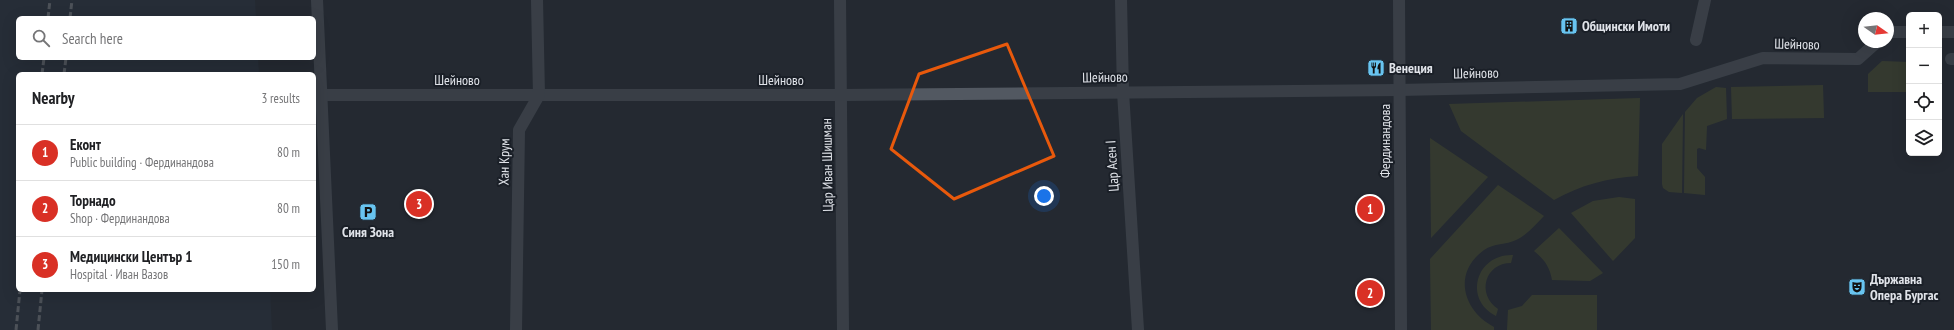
<!DOCTYPE html>
<meta charset="utf-8">
<style>
:root{--surface:#fff;--page:#f2f2f2;--text:#202124;--muted:#757577;--line:#e0e0e0;--accent:#d93025}
body{margin:0;font-family:"PT Sans Narrow",sans-serif;background:var(--page);color:var(--text)}
.controls{position:absolute;right:12px;top:12px;display:grid;overflow:hidden;border-radius:6px;box-shadow:0 4px 16px #0002}
.controls button{width:36px;height:36px;display:grid;place-items:center;padding:0;border:0;border-bottom:1px solid var(--line);background:var(--surface);color:var(--text);font:20px sans-serif}
.compass{position:absolute;left:1858px;top:12px;width:36px;height:36px;border-radius:50%;background:var(--surface);box-shadow:0 4px 16px #0002;rotate:104deg}
.you{position:absolute;left:1044px;top:196px;width:14px;height:14px;margin:-10px;border:3px solid #fff;border-radius:50%;background:#1a73e8;box-shadow:0 0 0 6px #1a73e833}
.badge{display:grid;place-items:center;width:26px;height:26px;border-radius:50%;background:var(--accent);color:#fff;font-size:13px;font-weight:700}
.pin{position:absolute;translate:-50% -50%;border:2px solid #fff;box-shadow:0 1px 4px #0006}
.list{margin:0;padding:0;list-style:none}
h2{display:flex;justify-content:space-between;align-items:center;height:52px;margin:0;padding:0 16px;font-size:17px}
h2 small{font-size:13px;font-weight:400;color:var(--muted)}
.list li{display:grid;grid-template-columns:26px 1fr auto;gap:12px;align-items:center;box-sizing:border-box;height:56px;padding:0 16px;border-top:1px solid var(--line)}
.list b{display:block;font-size:15px;white-space:nowrap}
.list p{margin:0;font-size:13px;white-space:nowrap;color:var(--muted)}
.list em{font-size:13px;font-style:normal;color:var(--muted)}
.icon{flex:none;width:22px;height:22px;fill:none;stroke:currentColor;stroke-width:2;stroke-linecap:round;stroke-linejoin:round}
.map{position:relative;flex:none;width:1954px;height:330px;overflow:hidden}
.search{position:absolute;background:var(--surface);box-shadow:0 4px 16px #0002;left:16px;top:16px;width:300px;height:44px;display:flex;align-items:center;gap:10px;box-sizing:border-box;padding:0 14px;border-radius:6px;color:var(--muted);font-size:15px}
.panel{position:absolute;background:var(--surface);box-shadow:0 4px 16px #0002;left:16px;top:72px;width:300px;height:220px;border-radius:6px}
.map>svg:first-child{display:block}
.built{fill:#29323f}
.green{fill:#484d2e}
.lines{fill:none;stroke-linecap:round;stroke-linejoin:round}
.lane{stroke:#525861;stroke-width:12}
.street{stroke:#525861;stroke-width:12}
.secondary{stroke:#525861;stroke-width:12}
.rail{stroke:#7c8087;stroke-width:3;stroke-dasharray:6 3;stroke-linecap:butt}
.marked{fill:none;stroke:#e8590c;stroke-width:3;stroke-linejoin:round}
.labels{text-anchor:middle;dominant-baseline:central;stroke-width:4;stroke-linejoin:round;paint-order:stroke}
.poi-label{font-size:14px;font-weight:bold;fill:#e0e3e9;stroke:#1a1f27;text-anchor:start}
.street-label{font-size:14px;fill:#e0e3e9;stroke:#1a1f27}
</style>
<div class="map">
<svg width="1954" height="330" viewBox="0 0 1954 330">
<rect width="100%" height="100%" fill="#242931"/>
<!-- built -->
<polygon class="built" points="0,0 255,0 256,18 18,18 18,58 258,58 259,74 18,74 18,290 270,290 272,330 0,330"/>
<!-- green -->
<g class="green">
<polygon points="1882,61 1909,62 1909,92 1868,92 1868,74"/>
<polygon points="1823,85 1824,118 1732,119 1731,87"/>
<polygon points="1716,87 1726,88 1727,119 1707,126 1706,150 1699,148 1697,149 1697,168 1705,177 1705,195 1684,193 1685,112 1697,98"/>
<path d="M1640 98 1638 176C1607 178 1581 185 1554 200L1461 131 1449 104Z"/>
<polygon points="1683,114 1682,193 1669,192 1663,188 1662,184 1662,144"/>
<polygon points="1430,138 1488,177 1431,238"/>
<path d="M1498 185 1544 216C1536 224 1527 235 1516 240 1506 245 1494 243 1484 250 1452 273 1463 311 1494 327V330H1431L1430 259Z"/>
<polygon points="1619,197 1635,199 1635,238 1613,261 1571,213 1593,201"/>
<path d="M1559 228 1603 273 1590 281 1552 280C1550 267 1544 259 1534 251Z"/>
<path d="M1513 255 1511 263C1485 263 1476 294 1498 309L1496 316C1463 299 1476 254 1513 255Z"/>
<polygon points="1532,295 1597,295 1597,330 1507,330 1508,310 1522,306"/>
</g>
<g class="lines">
<!-- lane -->
<polyline class="lane" points="1951,59 1954,59"/>
<!-- street -->
<g class="street">
<polyline points="840,0 843,330"/>
<polyline points="1121,0 1123,92 1138,330"/>
<polyline points="1888,32 1909,32"/>
<polyline points="1939,32 1954,32"/>
<polyline points="1696,40 1705,0"/>
<polyline points="322,95 841,95 1399,90 1680,84 1763,58 1858,59 1877,42"/>
<polyline points="516,330 519,130 539,95 537,0"/>
</g>
<!-- secondary -->
<g class="secondary">
<polyline points="317,0 332,330"/>
<polyline points="1399,0 1401,330"/>
</g>
<!-- rail -->
<g class="rail">
<polyline points="48,18 50,0"/>
<polyline points="70,18 72,0"/>
<polyline points="42,74 44,58"/>
<polyline points="64,74 66,58"/>
<polyline points="16,330 20,290"/>
<polyline points="38,330 42,290"/>
</g>
</g>
<!-- marked area -->
<path d="M0 0H1954V330H0ZM1007 44 1054 156 954 199 891 149 919 74Z" fill="#242931" fill-opacity=".55" fill-rule="evenodd"/>
<path class="marked" d="M1007 44 1054 156 954 199 891 149 919 74Z"/>
<!-- icons -->
<defs>
<symbol id="building-square" viewBox="-11 -11 22 22"><rect x="-9" y="-9" width="18" height="18" rx="4" fill="#68c4f0" stroke="#1a1f27"/><path d="M-4-6H4V6H1V3H-1V6H-4ZM-2.5-4.3h1.7v1.8h-1.7ZM.8-4.3h1.7v1.8H.8ZM-2.5-1h1.7V.8h-1.7ZM.8-1h1.7V.8H.8Z" fill="#111"/></symbol>
<symbol id="restaurant-square" viewBox="-11 -11 22 22"><rect x="-9" y="-9" width="18" height="18" rx="4" fill="#68c4f0" stroke="#1a1f27"/><path d="M-5-6h1v4h1v-4h1v4h1v-4h1v5L-1.5 .5V6h-2V.5L-5-1ZM5-6V6H3V1.5H1.5Q1.5-4 5-6Z" fill="#111"/></symbol>
<symbol id="parking-square" viewBox="-11 -11 22 22"><rect x="-9" y="-9" width="18" height="18" rx="4" fill="#68c4f0" stroke="#1a1f27"/><path d="M-3.5-5.5H1a3.5 3.5 0 0 1 0 7H-1V5.5H-3.5ZM-1-3.4V-.6H.8a1.4 1.4 0 0 0 0-2.8Z" fill="#111"/></symbol>
<symbol id="theatre-square" viewBox="-11 -11 22 22"><rect x="-9" y="-9" width="18" height="18" rx="4" fill="#68c4f0" stroke="#1a1f27"/><path d="M-5-5.5Q0-4 5-5.5V0Q5 5 0 6Q-5 5-5 0ZM-3.3-2.5H-1v1.5H-3.3ZM1-2.5H3.3v1.5H1ZM-2.8 1Q0 5.5 2.8 1Z" fill="#111"/></symbol>
</defs>
<g fill-rule="evenodd">
<use href="#building-square" x="1559" y="16" width="20" height="20"/>
<use href="#restaurant-square" x="1366" y="58" width="20" height="20"/>
<use href="#parking-square" x="358" y="202" width="20" height="20"/>
<use href="#theatre-square" x="1847" y="277" width="20" height="20"/>
</g>
<g class="labels">
<!-- poi labels -->
<g class="poi-label">
<text x="1582" y="26">Общински Имоти</text>
<text x="1389" y="68">Венеция</text>
<text x="368" y="232" text-anchor="middle">Синя Зона</text>
<text x="1870" y="279">Държавна<tspan x="1870" dy="16">Опера Бургас</tspan></text>
</g>
<!-- street labels -->
<g class="street-label">
<text transform="translate(1797 44) rotate(1)">Шейново</text>
<text transform="translate(1476 73) rotate(-1)">Шейново</text>
<text transform="translate(1105 77) rotate(-1)">Шейново</text>
<text x="457" y="80">Шейново</text>
<text x="781" y="80">Шейново</text>
<text transform="translate(1385 141) rotate(-90)">Фердинандова</text>
<text transform="translate(504 162) rotate(-89)">Хан Крум</text>
<text transform="translate(827 165) rotate(-91)">Цар Иван Шишман</text>
<text transform="translate(1112 166) rotate(-94)">Цар Асен I</text>
</g>
</g>
</svg>
<div class="controls">
<button>+</button>
<button>−</button>
<button><svg class="icon" aria-label="locate" viewBox="0 0 24 24"><circle cx="12" cy="12" r="6"/><path d="M12 2v4M12 18v4M2 12h4M18 12h4"/></svg></button>
<button><svg class="icon" aria-label="layers" viewBox="0 0 24 24"><path d="M12 4l9 5-9 5-9-5zM3 14l9 5 9-5"/></svg></button>
</div>
<svg class="compass" viewBox="-18 -18 36 36"><path d="M0-13l5 13h-10z" fill="#e53935"/><path d="M0 13l5-13h-10z" fill="#757577"/></svg>
<div class="you"></div>
<div class="pin badge" style="left:1370px;top:209px">1</div>
<div class="pin badge" style="left:1370px;top:293px">2</div>
<div class="pin badge" style="left:419px;top:204px">3</div>
<div class="search"><svg class="icon" aria-label="search" viewBox="0 0 24 24"><circle cx="10" cy="10" r="6"/><path d="M15 15l6 6"/></svg>Search here</div>
<section class="panel">
<h2>Nearby<small>3 results</small></h2>
<ul class="list">
<li><span class="badge">1</span><div><b>Еконт</b><p>Public building · Фердинандова</p></div><em>80 m</em></li>
<li><span class="badge">2</span><div><b>Торнадо</b><p>Shop · Фердинандова</p></div><em>80 m</em></li>
<li><span class="badge">3</span><div><b>Медицински Център 1</b><p>Hospital · Иван Вазов</p></div><em>150 m</em></li>
</ul>
</section>
</div>
